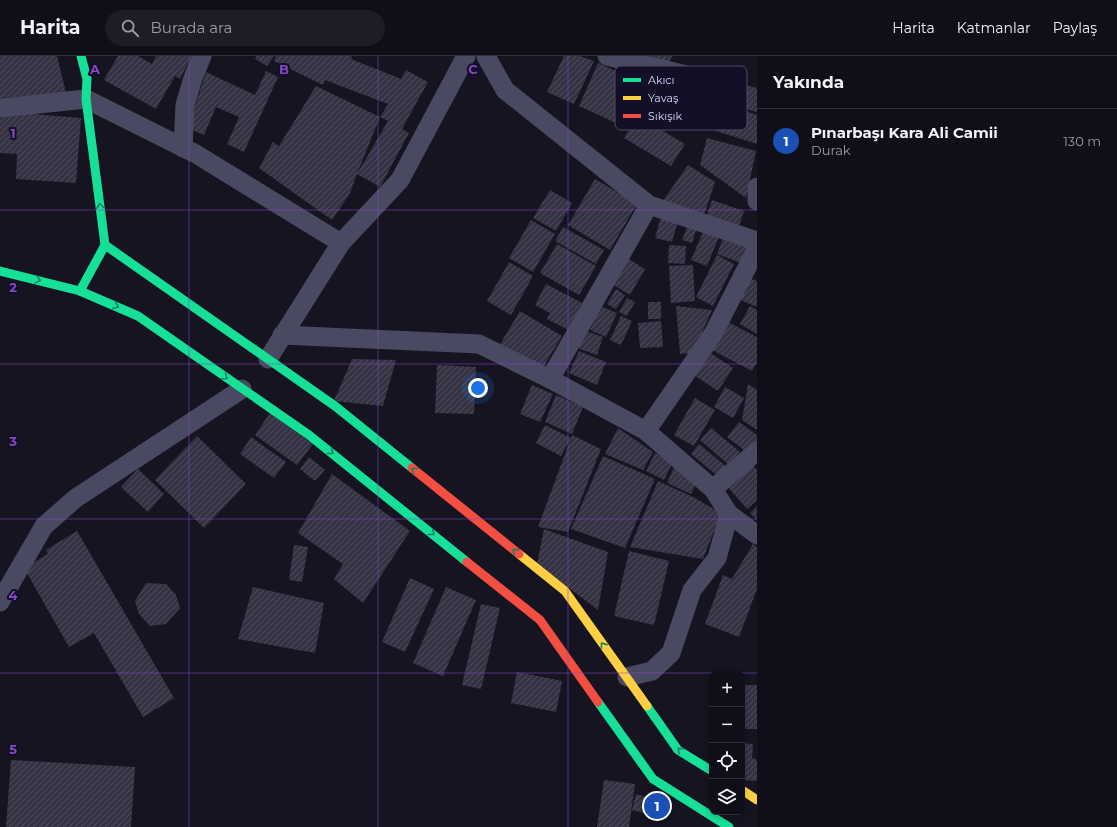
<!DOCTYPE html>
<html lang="tr">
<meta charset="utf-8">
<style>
:root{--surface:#100f19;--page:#1e1d26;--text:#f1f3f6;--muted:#9c9ca2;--line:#302f38;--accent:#0b8043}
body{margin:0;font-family:Montserrat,sans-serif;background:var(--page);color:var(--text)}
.controls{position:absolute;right:12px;bottom:12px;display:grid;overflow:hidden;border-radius:8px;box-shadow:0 2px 6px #0003}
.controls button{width:36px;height:36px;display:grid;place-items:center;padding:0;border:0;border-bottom:1px solid var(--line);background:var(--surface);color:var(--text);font:20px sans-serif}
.you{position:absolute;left:478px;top:332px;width:14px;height:14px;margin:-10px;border:3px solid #fff;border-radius:50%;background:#1a73e8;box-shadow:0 0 0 6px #1a73e833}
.badge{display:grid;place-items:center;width:26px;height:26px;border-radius:50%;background:var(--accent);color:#fff;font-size:13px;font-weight:700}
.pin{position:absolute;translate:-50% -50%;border:2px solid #fff;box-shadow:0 1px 4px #0006}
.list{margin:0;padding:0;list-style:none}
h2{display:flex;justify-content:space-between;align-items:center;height:52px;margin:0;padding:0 16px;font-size:17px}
h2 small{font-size:13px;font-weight:400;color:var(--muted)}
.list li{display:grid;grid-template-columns:26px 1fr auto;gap:12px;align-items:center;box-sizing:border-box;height:64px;padding:0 16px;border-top:1px solid var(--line)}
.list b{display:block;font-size:15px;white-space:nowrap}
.list p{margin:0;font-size:13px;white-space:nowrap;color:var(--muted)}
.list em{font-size:13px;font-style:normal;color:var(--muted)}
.icon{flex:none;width:22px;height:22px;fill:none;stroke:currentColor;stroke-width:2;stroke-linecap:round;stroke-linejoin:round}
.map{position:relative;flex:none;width:757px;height:771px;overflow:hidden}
header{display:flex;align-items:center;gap:24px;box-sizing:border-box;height:56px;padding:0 20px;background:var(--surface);border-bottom:1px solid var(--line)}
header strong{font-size:19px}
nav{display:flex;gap:22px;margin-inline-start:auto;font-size:14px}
.search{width:280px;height:36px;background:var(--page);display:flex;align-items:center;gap:10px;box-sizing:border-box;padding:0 14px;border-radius:22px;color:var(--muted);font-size:15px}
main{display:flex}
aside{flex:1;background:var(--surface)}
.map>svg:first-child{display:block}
.building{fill:url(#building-hatch)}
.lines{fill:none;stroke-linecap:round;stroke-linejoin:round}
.street{stroke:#4a4962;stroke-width:19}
.fast{stroke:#16e098;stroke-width:9}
.slow{stroke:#ffcf43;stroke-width:9}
.jam{stroke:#f24e42;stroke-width:9}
.oneway{stroke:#158265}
.grid{fill:none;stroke:#8945c9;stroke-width:1;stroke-opacity:0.55}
.key{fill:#130f26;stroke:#4e4a67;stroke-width:1}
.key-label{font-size:11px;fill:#d9d4ff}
.grid-label{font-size:13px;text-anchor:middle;font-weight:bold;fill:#8945c9;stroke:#130f26;stroke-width:4;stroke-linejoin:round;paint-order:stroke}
</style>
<header>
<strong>Harita</strong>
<div class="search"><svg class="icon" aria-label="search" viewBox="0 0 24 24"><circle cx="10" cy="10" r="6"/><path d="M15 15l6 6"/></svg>Burada ara</div>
<nav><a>Harita</a><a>Katmanlar</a><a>Paylaş</a></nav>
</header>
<main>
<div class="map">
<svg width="757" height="771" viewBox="0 0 757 771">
<defs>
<pattern id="building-hatch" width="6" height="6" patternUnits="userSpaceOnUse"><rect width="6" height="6" fill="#343243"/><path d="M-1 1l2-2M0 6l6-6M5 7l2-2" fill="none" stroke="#514f5f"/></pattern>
</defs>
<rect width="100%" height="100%" fill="#161421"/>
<!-- building -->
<g class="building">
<polygon points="0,0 57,0 66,37 0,42"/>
<polygon points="118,0 138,0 152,8 156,0 192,0 180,23 175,20 156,53 104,24"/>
<polygon points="257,0 274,0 267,10 255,3"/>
<polygon points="276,0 352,0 351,3 401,23 406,14 428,26 402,73 409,77 380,131 357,118 350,137 332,164 259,112 273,86 279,90 316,30 380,61 357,118 388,65 380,61 388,48 325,24 323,29 274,5"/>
<polygon points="564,0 580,0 594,5 574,48 547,36"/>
<polygon points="649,0 672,0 668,9"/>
<polygon points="598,7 635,24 616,67 579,50"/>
<polygon points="266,15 278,21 244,96 227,88 239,61 216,51 204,79 188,72 206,16 255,39"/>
<polygon points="719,22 757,32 757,56 713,44"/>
<polygon points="649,40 674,56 663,75 685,88 671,110 624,82"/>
<polygon points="715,45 757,59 757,88 707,72"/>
<polygon points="20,57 81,62 76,127 16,123 17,98 0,97 0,62"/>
<polygon points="707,82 756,95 746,142 700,109"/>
<polygon points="688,109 715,126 704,159 662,146"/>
<polygon points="595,123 637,148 610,194 568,169"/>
<polygon points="550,134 572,147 556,175 533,162"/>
<polygon points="712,144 744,155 738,173 706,162"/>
<polygon points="661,161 678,165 672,186 655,182"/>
<polygon points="531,164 555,178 533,216 509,202"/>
<polygon points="563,171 604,194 596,208 555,185"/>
<polygon points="687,171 696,174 692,187 682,184"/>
<polygon points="704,174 719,181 707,210 691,204"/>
<polygon points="723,182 747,191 741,207 717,198"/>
<polygon points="557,188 596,210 579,239 540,217"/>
<polygon points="669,189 686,190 685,208 668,207"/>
<polygon points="717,199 734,208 713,250 696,241"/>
<polygon points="627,202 645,213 630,239 612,228"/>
<polygon points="509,206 533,220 511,259 487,245"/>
<polygon points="693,209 695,245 671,247 669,210"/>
<polygon points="747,221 757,225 757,251 738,243"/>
<polygon points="546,228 582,247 568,274 547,263 550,257 535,249"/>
<polygon points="616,233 625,239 616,253 607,248"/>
<polygon points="627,242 635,246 627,260 619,256"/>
<rect x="648" y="246" width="13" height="17"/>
<polygon points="600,250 617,257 606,281 590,274"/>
<polygon points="676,250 712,254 693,297 680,298"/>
<polygon points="750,250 757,254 757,278 740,268"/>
<polygon points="520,255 562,280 541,315 499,290"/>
<polygon points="621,260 632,265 621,289 610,284"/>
<polygon points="661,265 663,291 640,292 638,267"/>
<polygon points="728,266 757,281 757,306 752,315 712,294"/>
<polygon points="583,274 603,281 597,299 577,292"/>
<polygon points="579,295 606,306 597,329 569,317"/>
<polygon points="709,296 733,312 718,335 694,319"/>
<polygon points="352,303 396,304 383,350 334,345"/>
<polygon points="437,309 476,311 474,358 435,357"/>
<polygon points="748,328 757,334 757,374 742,364"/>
<polygon points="532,329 553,338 540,366 520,358"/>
<polygon points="725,331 744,342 733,362 714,351"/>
<polygon points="556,339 583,351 572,378 545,366"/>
<polygon points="695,342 715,354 694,390 674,379"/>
<polygon points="270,357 313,388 297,409 255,379"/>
<polygon points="739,366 757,379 757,387 749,398 727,381"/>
<polygon points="545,369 571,382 561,400 536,387"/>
<polygon points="618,372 653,396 643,414 605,398"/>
<polygon points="711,372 740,396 729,409 700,384"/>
<polygon points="572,379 601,393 568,476 538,471"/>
<polygon points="197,380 246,428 204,472 155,424"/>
<polygon points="251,381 286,406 274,422 240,398"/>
<polygon points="699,388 727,411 719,421 691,398"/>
<polygon points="655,397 673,406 664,424 646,415"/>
<polygon points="603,400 655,423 625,492 571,473"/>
<polygon points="309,401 325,414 315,425 300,413"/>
<polygon points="752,408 757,414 757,444 747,453 727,430"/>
<polygon points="675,409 697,426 691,438 667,427"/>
<polygon points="138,413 164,438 148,456 121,431"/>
<polygon points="332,418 410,475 363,547 334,523 343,508 298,477"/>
<polygon points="658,425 693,441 721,457 703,503 630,491"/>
<polygon points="757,450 757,464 750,457"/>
<polygon points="544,473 608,496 598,554 537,508"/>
<polygon points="77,475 174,642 143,661 94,577 69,591 24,512 48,498 46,494"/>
<polygon points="753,488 757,491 757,533 739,581 705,568 723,519 732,523"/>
<polygon points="294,489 308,491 302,526 289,524"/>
<polygon points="629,495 669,505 654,569 614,560"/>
<polygon points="410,522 434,533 405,596 382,586"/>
<polygon points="146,527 166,528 176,539 180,552 166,568 150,570 139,558 135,545"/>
<polygon points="253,531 324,547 315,597 238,583"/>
<polygon points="446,531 476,544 443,620 413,607"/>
<polygon points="481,548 500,552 481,633 462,629"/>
<polygon points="517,616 562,625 556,656 511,647"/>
<rect x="742" y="629" width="15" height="44"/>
<polygon points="742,687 753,688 752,702 757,704 757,725 742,724"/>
<polygon points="11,704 135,711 131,771 6,771"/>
<polygon points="604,724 635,728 629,771 597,771"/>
<polygon points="636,738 647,741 643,757 632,754"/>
</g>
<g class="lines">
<!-- street -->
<g class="street">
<polyline points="486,0 505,34 649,149 757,185"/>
<polyline points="607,0 699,22"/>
<polyline points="0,52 86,43 196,98 341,187"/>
<polyline points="183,92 185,49 193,22 202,0"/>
<polyline points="757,131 757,145"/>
<polyline points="282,279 479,288 550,323 646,375 713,433 729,458 757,479"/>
<polyline points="268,303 341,187 400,124 466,0"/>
<polyline points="550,323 649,149"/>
<polyline points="646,375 713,278 757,192"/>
<polyline points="713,433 757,395"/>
<polyline points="0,546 44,470 76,442 242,333"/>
<polyline points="627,621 652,615 671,597 692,534 717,502 729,458"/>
</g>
<!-- fast -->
<g class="fast">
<polyline points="105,189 335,350 412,412"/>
<polyline points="0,215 80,235 138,260 309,379 467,506"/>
<polyline points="80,235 105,189 86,43 87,23 81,0"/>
<polyline points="598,646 653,723 729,771"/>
<polyline points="647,650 678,694 712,715"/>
</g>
<!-- slow -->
<g class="slow">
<polyline points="519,498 565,535 647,650"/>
<polyline points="742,734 757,744"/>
</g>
<!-- jam -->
<g class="jam">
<polyline points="412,412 519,498"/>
<polyline points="467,506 540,564 598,646"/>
</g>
</g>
<!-- one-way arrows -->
<defs><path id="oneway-chevron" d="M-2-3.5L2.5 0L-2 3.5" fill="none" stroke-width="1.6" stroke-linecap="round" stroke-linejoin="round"/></defs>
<g class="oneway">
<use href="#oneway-chevron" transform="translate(100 150) rotate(-97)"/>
<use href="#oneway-chevron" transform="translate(38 224) rotate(14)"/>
<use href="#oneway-chevron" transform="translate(116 250) rotate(23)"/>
<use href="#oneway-chevron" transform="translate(225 321) rotate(35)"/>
<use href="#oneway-chevron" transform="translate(331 396) rotate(39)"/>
<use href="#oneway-chevron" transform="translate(414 414) rotate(-141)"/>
<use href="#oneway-chevron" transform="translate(432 477) rotate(39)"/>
<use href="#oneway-chevron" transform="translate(515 495) rotate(-141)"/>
<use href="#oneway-chevron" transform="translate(603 589) rotate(-125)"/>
<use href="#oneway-chevron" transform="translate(680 694) rotate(-138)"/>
</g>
<!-- grid -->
<path class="grid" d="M189 0V771M378 0V771M568 0V771M0 154H757M0 308H757M0 463H757M0 617H757"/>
<!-- legend -->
<rect x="615" y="10" width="132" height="64" rx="6" class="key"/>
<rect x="623" y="22" width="18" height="4" fill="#16e098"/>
<rect x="623" y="40" width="18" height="4" fill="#ffcf43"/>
<rect x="623" y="58" width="18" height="4" fill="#f24e42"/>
<g class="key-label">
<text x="648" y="28">Akıcı</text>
<text x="648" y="46">Yavaş</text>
<text x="648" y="64">Sıkışık</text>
</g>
<g class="grid-label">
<text x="95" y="18">A</text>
<text x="284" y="18">B</text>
<text x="473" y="18">C</text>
<text x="13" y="82">1</text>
<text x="13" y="236">2</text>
<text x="13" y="390">3</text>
<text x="13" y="544">4</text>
<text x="13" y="698">5</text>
</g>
</svg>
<div class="controls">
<button>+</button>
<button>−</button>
<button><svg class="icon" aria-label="locate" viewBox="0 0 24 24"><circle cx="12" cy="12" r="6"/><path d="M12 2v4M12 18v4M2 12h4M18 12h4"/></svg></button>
<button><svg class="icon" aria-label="layers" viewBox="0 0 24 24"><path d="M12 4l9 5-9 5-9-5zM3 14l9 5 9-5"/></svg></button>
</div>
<div class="you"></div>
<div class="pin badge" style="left:657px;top:750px;background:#1a4fb4">1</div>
</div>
<aside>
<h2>Yakında<small></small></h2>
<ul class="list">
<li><span class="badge" style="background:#1a4fb4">1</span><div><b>Pınarbaşı Kara Ali Camii</b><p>Durak</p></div><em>130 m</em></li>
</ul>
</aside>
</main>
